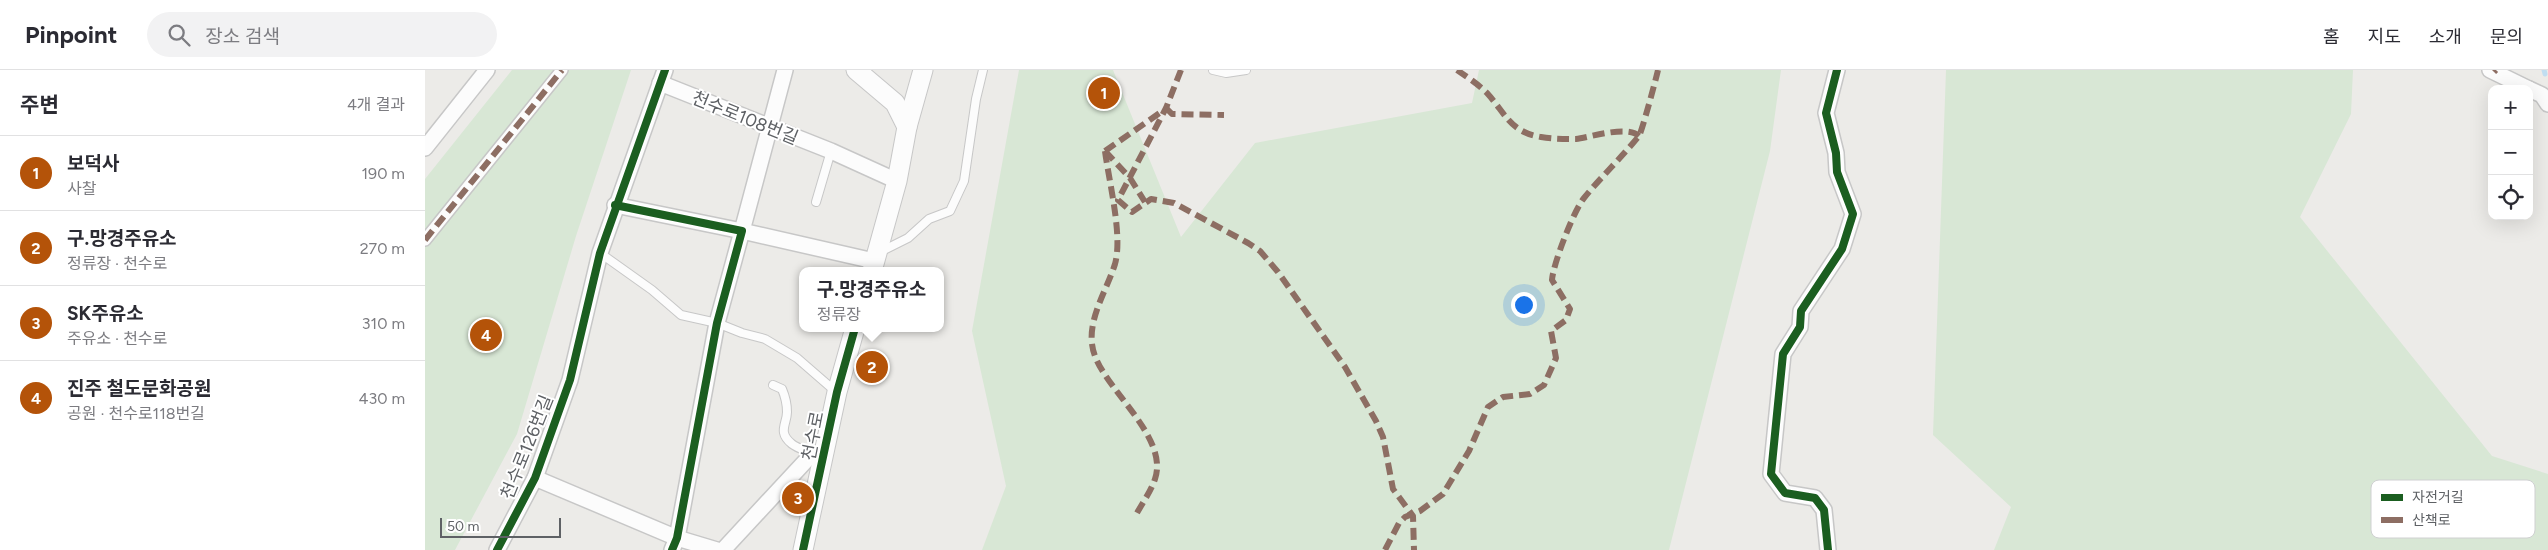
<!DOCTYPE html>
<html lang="ko">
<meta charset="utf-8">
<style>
:root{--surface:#fff;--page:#f2f2f3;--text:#2b2b33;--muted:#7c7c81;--line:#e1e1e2;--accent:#b45309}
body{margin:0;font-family:Figtree,"Noto Sans KR",sans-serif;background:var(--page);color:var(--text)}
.controls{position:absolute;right:15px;top:15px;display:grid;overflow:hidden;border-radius:10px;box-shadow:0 5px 20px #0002}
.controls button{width:45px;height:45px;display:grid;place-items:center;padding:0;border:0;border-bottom:1px solid var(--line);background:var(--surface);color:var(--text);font:25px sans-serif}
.scale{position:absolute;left:15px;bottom:12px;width:121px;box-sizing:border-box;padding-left:5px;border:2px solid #5e6165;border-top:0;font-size:14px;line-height:18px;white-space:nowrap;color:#5e6165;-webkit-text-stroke:4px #fff;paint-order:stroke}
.you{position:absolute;left:1098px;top:234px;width:18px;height:18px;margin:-12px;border:4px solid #fff;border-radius:50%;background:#1a73e8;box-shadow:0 0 0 8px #1a73e833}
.badge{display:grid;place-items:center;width:32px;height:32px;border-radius:50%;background:var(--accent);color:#fff;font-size:16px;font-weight:700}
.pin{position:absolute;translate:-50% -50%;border:2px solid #fff;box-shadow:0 1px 5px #0006}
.popup{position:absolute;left:374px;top:197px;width:145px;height:65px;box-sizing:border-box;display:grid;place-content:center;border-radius:10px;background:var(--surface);filter:drop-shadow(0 1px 4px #0005);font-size:16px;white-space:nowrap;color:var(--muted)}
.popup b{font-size:19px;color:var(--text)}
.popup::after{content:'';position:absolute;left:50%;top:100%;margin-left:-10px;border:10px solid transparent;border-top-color:var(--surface)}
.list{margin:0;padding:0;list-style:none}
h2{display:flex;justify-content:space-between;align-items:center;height:65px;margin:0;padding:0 20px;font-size:21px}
h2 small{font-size:16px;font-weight:400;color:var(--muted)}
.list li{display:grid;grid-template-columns:32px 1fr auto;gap:15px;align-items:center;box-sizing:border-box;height:75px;padding:0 20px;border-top:1px solid var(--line)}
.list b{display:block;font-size:19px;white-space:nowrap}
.list p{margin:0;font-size:16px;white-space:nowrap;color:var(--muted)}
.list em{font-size:16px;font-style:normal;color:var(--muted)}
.icon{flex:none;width:28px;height:28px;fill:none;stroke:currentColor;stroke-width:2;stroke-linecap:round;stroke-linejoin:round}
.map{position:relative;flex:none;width:2123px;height:480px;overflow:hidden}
header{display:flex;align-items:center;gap:30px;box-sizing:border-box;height:70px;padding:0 25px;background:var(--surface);border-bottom:1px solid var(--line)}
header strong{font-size:24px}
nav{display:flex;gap:28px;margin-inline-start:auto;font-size:18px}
.search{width:350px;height:45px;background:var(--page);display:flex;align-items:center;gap:12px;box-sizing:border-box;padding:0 18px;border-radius:28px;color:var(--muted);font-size:19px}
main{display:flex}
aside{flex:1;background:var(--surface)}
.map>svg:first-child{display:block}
.green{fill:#d8e7d5}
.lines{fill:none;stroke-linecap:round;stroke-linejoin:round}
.stream{stroke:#c1def1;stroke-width:5}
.service-casing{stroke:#c7c7c7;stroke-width:10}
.pedestrian-casing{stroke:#c7c7c7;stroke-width:14}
.minor-casing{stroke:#c7c7c7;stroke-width:18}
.tertiary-casing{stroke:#c7c7c7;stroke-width:21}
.service{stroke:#fcfcfc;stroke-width:8}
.pedestrian{stroke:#fcfcfc;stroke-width:11}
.minor{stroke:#fcfcfc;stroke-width:15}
.tertiary{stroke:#fcfcfc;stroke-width:19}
.quiet{stroke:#8d6e63;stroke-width:6;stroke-dasharray:12 6;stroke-linecap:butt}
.cycleway-casing{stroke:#fff;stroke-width:11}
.cycleway{stroke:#1b5e20;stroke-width:8}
.labels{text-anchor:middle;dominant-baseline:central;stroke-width:4;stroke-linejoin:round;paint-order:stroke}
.street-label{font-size:18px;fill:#5e6165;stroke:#fff}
.key{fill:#fff;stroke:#cfd0d1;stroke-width:1}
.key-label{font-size:14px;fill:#5e6165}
</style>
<header>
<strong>Pinpoint</strong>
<div class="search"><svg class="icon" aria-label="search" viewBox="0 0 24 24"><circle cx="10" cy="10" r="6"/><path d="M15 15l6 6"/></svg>장소 검색</div>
<nav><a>홈</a><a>지도</a><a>소개</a><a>문의</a></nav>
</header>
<main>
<aside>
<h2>주변<small>4개 결과</small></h2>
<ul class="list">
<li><span class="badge">1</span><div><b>보덕사</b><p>사찰</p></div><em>190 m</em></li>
<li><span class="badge">2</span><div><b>구.망경주유소</b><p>정류장 · 천수로</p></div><em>270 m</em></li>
<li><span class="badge">3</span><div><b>SK주유소</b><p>주유소 · 천수로</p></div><em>310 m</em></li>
<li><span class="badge">4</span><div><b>진주 철도문화공원</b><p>공원 · 천수로118번길</p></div><em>430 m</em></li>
</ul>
</aside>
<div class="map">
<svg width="2123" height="480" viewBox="0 0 2123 480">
<rect width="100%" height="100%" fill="#ecebe8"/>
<!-- green -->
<g class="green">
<polygon points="87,0 206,0 151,166 92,364 30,480 0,480 0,109"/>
<polygon points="594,0 688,0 756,167 830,73 1047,33 1054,0 1356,0 1345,81 1244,480 557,480 581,416 547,261"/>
<polygon points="1521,0 1928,0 1926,44 1875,147 2067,386 2123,404 2123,480 1569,480 1586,437 1508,365"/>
</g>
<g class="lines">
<!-- stream -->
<polyline class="stream" points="2119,0 2120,4"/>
<defs>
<g id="service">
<polyline points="788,0 801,3 821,0"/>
<polyline points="391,132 406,81"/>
<polyline points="455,182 483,168 504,149 525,141 539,111 551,29 558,0"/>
<polyline points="175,183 227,220 256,245 292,253 317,263 340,269 372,288 410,321"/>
<path d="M348 315 357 319C360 326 362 334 362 342 362 354 352 362 367 374 372 378 382 381 388 384"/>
</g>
<polyline id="pedestrian" points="0,170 137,0"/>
<g id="minor">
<polyline points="360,0 317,161 449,191"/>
<polyline points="2065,0 2104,19"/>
<polyline points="235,13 406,81 472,111"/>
<polyline points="2104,19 2117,25 2123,34"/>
<polyline points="0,78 62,0"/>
<polyline points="190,135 317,161 292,253 252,468 247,480"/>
<polyline points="110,408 252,468 292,480"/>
<polyline points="72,480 110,408 145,310 175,183 240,0"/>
<polyline points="298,480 388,383"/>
<polyline points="1403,480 1399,440 1390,428 1360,423 1346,404 1358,284 1375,257 1376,241 1417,179 1428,144 1412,102 1411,83 1401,43 1412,0"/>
</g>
<g id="tertiary">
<polyline points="431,0 470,33 482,57 472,111 447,201"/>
<polyline points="482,57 498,0"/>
<polyline points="378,480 412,322 430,258"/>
</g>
</defs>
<!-- service casing -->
<use href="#service" class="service-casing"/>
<!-- pedestrian casing -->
<use href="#pedestrian" class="pedestrian-casing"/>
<!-- minor casing -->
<use href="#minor" class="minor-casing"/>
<!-- tertiary casing -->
<use href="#tertiary" class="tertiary-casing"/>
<!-- service -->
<use href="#service" class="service"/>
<!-- pedestrian -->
<use href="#pedestrian" class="pedestrian"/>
<!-- minor -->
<use href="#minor" class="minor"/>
<!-- tertiary -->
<use href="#tertiary" class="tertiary"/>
<!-- quiet -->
<g class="quiet">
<polyline points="756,0 741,38 693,130 707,142 726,129 749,133 823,173 835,181 853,202 920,297 951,351 958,367 968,419 988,446 989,480"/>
<path d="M1032 0C1042 7 1053 14 1062 23 1081 44 1085 62 1116 67 1128 69 1139 69 1151 69 1166 67 1202 55 1214 66"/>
<polyline points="2069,2 2071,0"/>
<polyline points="741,38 747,44 799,45"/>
<path d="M680 81C684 112 698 166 690 194 681 223 658 255 670 286 683 322 744 368 730 409 726 421 718 432 712 443"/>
<polyline points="680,81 739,40"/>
<polyline points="680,81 705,108 720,132"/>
<polyline points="0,170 137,0"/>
<path d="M960 480 974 453 980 447 995 441 1018 424 1044 381 1063 337 1078 327 1105 324 1119 315 1131 288 1126 261 1141 250 1145 239 1127 210C1128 194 1149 140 1159 128 1176 107 1197 87 1214 66 1217 61 1231 9 1233 0"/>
</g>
<defs>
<g id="cycleway">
<polyline points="190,135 317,161 292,253 252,468 247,480"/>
<polyline points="72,480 110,408 145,310 175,183 240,0"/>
<polyline points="378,480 412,322 430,258"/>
<polyline points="1403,480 1399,440 1390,428 1360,423 1346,404 1358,284 1375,257 1376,241 1417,179 1428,144 1412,102 1411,83 1401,43 1412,0"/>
</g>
</defs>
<!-- cycleway casing -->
<use href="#cycleway" class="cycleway-casing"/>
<!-- cycleway -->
<use href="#cycleway" class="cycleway"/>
</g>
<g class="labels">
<!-- street labels -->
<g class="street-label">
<text transform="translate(320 48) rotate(22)">천수로108번길</text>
<text transform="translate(388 366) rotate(-79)">천수로</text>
<text transform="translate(102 377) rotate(-68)">천수로126번길</text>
</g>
</g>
<!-- legend -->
<rect x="1946" y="410" width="164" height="58" rx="8" class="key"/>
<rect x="1956" y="424" width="22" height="7" fill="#1b5e20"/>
<rect x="1956" y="447" width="22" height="6" fill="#8d6e63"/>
<g class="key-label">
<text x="1987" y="432">자전거길</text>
<text x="1987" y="455">산책로</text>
</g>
</svg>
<div class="controls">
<button>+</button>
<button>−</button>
<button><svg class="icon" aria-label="locate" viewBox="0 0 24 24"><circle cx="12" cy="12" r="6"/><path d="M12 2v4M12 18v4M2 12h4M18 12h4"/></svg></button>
</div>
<div class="scale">50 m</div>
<div class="you"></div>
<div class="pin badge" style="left:679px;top:23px">1</div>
<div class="pin badge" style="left:447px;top:297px">2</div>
<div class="popup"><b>구.망경주유소</b>정류장</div>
<div class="pin badge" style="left:373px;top:428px">3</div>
<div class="pin badge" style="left:61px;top:265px">4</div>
</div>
</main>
